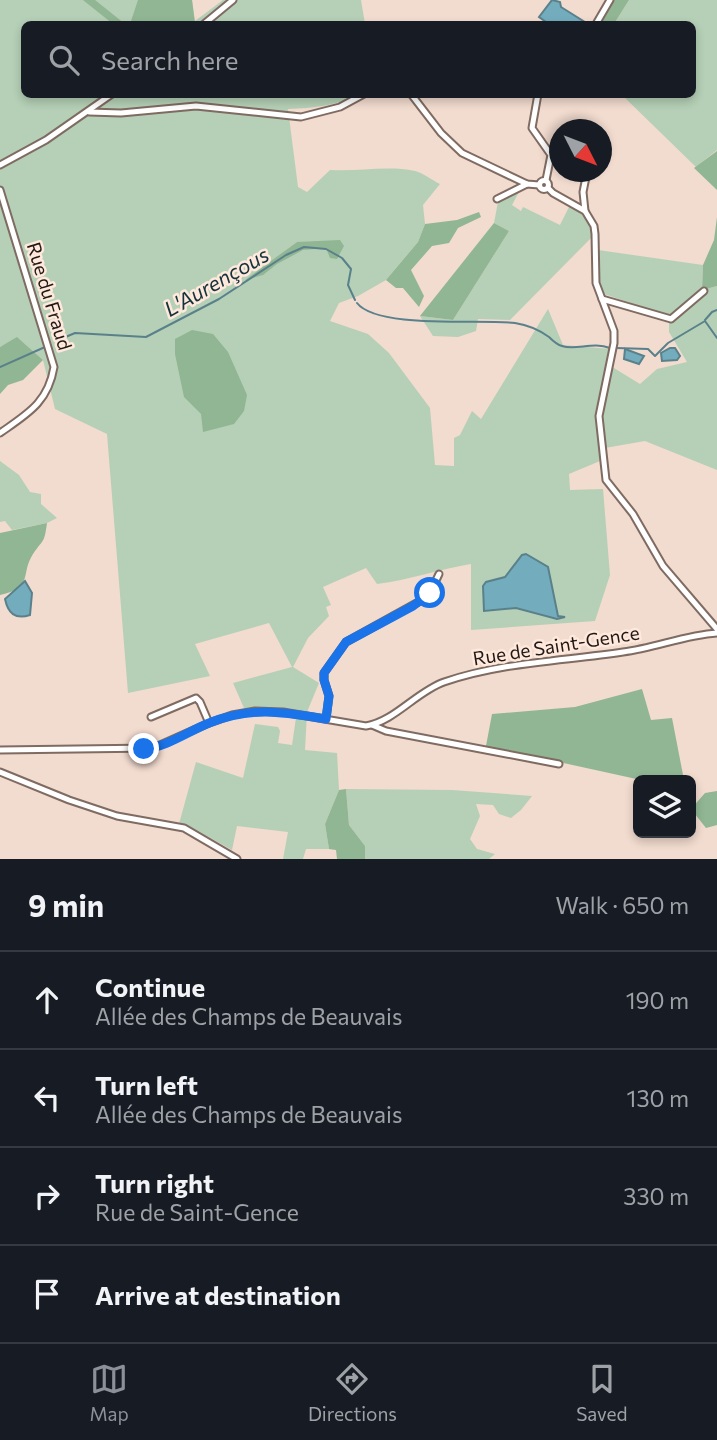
<!DOCTYPE html>
<meta charset="utf-8">
<style>
:root{--surface:#171b24;--page:#242831;--text:#f1f3f6;--muted:#9ea1a6;--line:#363941;--accent:#8c9099}
body{margin:0;font-family:Commissioner,sans-serif;background:var(--page);color:var(--text)}
.controls{position:absolute;right:21px;bottom:21px;display:grid;overflow:hidden;border-radius:10px;box-shadow:0 4px 10px #0003}
.controls button{width:63px;height:63px;display:grid;place-items:center;padding:0;border:0;border-bottom:2px solid var(--line);background:var(--surface);color:var(--text);font:35px sans-serif}
.compass{position:absolute;left:549px;top:119px;width:63px;height:63px;border-radius:50%;background:var(--surface);box-shadow:0 4px 10px #0003;rotate:132deg}
.stop{position:absolute;width:21px;height:21px;margin:-16px;border:5px solid #1a73e8;border-radius:50%;background:#fff}
.stop.end{background:#1a73e8;border-color:#fff;box-shadow:0 2px 7px #0008}
.list{margin:0;padding:0;list-style:none}
h2{display:flex;justify-content:space-between;align-items:center;height:91px;margin:0;padding:0 28px;font-size:30px}
h2 small{font-size:23px;font-weight:400;color:var(--muted)}
.list li{display:grid;grid-template-columns:46px 1fr auto;gap:21px;align-items:center;box-sizing:border-box;height:98px;padding:0 28px;border-top:2px solid var(--line)}
.list b{display:block;font-size:26px;white-space:nowrap}
.list p{margin:0;font-size:23px;white-space:nowrap;color:var(--muted)}
.list em{font-size:23px;font-style:normal;color:var(--muted)}
.icon{flex:none;width:38px;height:38px;fill:none;stroke:currentColor;stroke-width:2;stroke-linecap:round;stroke-linejoin:round}
.map{position:relative;flex:none;width:717px;height:859px;overflow:hidden}
.search{position:absolute;background:var(--surface);box-shadow:0 4px 10px #0003;left:21px;right:21px;top:21px;height:77px;display:flex;align-items:center;gap:18px;box-sizing:border-box;padding:0 24px;border-radius:10px;color:var(--muted);font-size:26px}
.sheet{height:483px;background:var(--surface)}
nav{display:flex;justify-content:space-around;align-items:center;box-sizing:border-box;height:98px;border-top:2px solid var(--line);background:var(--surface);font-size:19px;color:var(--muted)}
nav a{display:grid;justify-items:center;gap:4px}
nav .on{color:var(--accent)}
.map>svg:first-child{display:block}
.green{fill:#b5d0b6;fill-rule:evenodd}
.forest{fill:#90b693}
.water{fill:#73adbd;stroke:#5a818b;stroke-width:2}
.lines{fill:none;stroke-linecap:round;stroke-linejoin:round}
.stream{stroke:#5a818b;stroke-width:2}
.minor-casing{stroke:#7f6b61;stroke-width:9}
.minor{stroke:#fff;stroke-width:5}
.route{stroke:#1a73e8;stroke-width:9}
.labels{text-anchor:middle;dominant-baseline:central;stroke-width:5;stroke-linejoin:round;paint-order:stroke}
.street-label{font-size:19px;fill:#211915;stroke:#ffe8dc}
.water-label{font-size:21px;font-style:italic;fill:#14323a;stroke:#ffe8dc}
</style>
<div class="map">
<svg width="717" height="859" viewBox="0 0 717 859">
<rect width="100%" height="100%" fill="#f2dbcf"/>
<!-- green -->
<g class="green">
<path d="M0 0H192L195 21 223 0H361L365 24H24V94L358 95C334 106 314 108 288 109L298 187 307 192 330 170C358 172 387 165 415 171 423 173 432 180 440 184L423 205 425 224 418 242 386 280 358 296 339 303 330 321 368 334 389 353 430 408 435 465 454 466V438L460 435 472 411 481 419 548 309 563 345 611 349 609 365 640 384 657 369 687 362 669 332V316L604 294 599 283 598 250 703 265 702 290 717 286V470L645 441 599 449 600 461 569 474 570 490 603 489 610 575 595 621 471 630V564C439 569 409 580 377 584L366 568 323 587 331 605 326 607 329 616 308 638 293 667 319 683 307 712 305 750 337 753 339 790 325 824 329 849H306L303 859H283L288 832 237 826 232 850 189 826 179 824 196 762 243 778 255 724 278 727 280 731 278 743 292 745 297 711 264 707 244 708 233 683 292 667 269 623 195 644 210 676 128 693 107 434 55 409 43 360 18 338 0 347ZM297 242 343 246C331 247 315 246 303 250 282 256 269 274 248 279Z"/>
<polygon points="629,0 717,0 717,150 696,167 622,95 692,94 692,24 614,24"/>
<path d="M520 190 512 205 521 211 523 207 560 225 570 205C582 214 591 221 592 237L510 320 478 319 476 331 458 337 433 336 420 316 453 320 509 231 494 223 498 202Z"/>
<polygon points="0,461 19,475 30,492 41,494 41,504 57,518 47,523 12,530 5,521 0,522"/>
<polygon points="346,789 452,790 532,796 521,810 511,818 499,814 493,805 476,804 480,816 470,839 477,849 495,854 489,859 365,859 365,846 349,825"/>
</g>
<!-- forest -->
<g class="forest">
<polygon points="83,0 95,0 125,24 113,24"/>
<polygon points="138,0 192,0 195,24 130,24"/>
<polygon points="612,0 629,0 614,24 598,24"/>
<polygon points="717,151 717,190 694,168"/>
<polygon points="479,212 481,217 458,228 449,243 432,246 411,270 424,296 419,307 403,288 396,288 386,280 418,242 425,224 457,220"/>
<polygon points="717,217 717,286 702,290 703,265 714,240"/>
<polygon points="494,223 509,231 453,320 420,316"/>
<polygon points="340,240 344,246 337,259 330,258 326,248 303,250 277,264 263,275 245,280 297,242"/>
<polygon points="192,330 213,334 228,352 247,395 244,411 234,424 203,432 201,414 184,397 175,354 175,339"/>
<polygon points="17,337 43,360 23,380 8,385 0,394 0,347"/>
<path d="M47 523C44 544 44 538 33 554 20 574 34 588 0 595V533Z"/>
<polygon points="642,689 651,720 672,718 684,780 641,780 486,746 492,714 575,707"/>
<polygon points="346,789 349,825 365,846 365,859 337,859 336,850 329,849 325,824 339,790"/>
<polygon points="717,791 717,825 706,828 691,809 705,793"/>
</g>
<!-- water -->
<g class="water">
<polygon points="552,0 560,2 561,7 588,24 549,24 539,17"/>
<polygon points="670,348 675,348 680,356 677,360 662,361 661,353"/>
<polygon points="625,349 644,356 639,364 624,359"/>
<polygon points="526,554 548,567 558,616 565,617 557,619 516,608 484,611 483,586 486,582 505,577 522,555"/>
<path d="M25 581 32 593 30 615C15 620 8 613 5 599Z"/>
</g>
<g class="lines">
<!-- stream -->
<g class="stream">
<path d="M357 303C377 329 481 319 515 323 528 325 538 329 549 337 552 340 558 345 562 346 576 351 593 341 610 348"/>
<polyline points="705,320 712,312 717,310"/>
<polyline points="56,341 75,333 146,337 219,299 286,255 304,247 326,249 342,258 351,269 348,285 355,300"/>
<polyline points="616,348 648,349 655,356 668,343 705,321 717,338"/>
<polyline points="0,367 45,347"/>
</g>
<defs>
<g id="minor">
<polyline points="204,24 233,0"/>
<polyline points="596,24 610,0"/>
<polyline points="411,94 441,133 462,153 527,184 539,185"/>
<polyline points="538,94 532,128 551,155 546,180"/>
<polyline points="89,112 121,113 196,106 301,117 340,107 364,94"/>
<polyline points="0,165 46,140 112,94"/>
<circle cx="544" cy="185" r="4.5"/>
<polyline points="548,188 553,193 585,211 594,226 595,234 596,283 614,331 614,343 599,416 606,480 633,514 663,566 717,629"/>
<path d="M0 190 54 367C48 403 27 414 0 433"/>
<polyline points="497,199 527,184"/>
<polyline points="585,211 583,192 587,172"/>
<polyline points="602,299 671,319 704,291"/>
<polyline points="151,717 196,698 200,702 209,723"/>
<polyline points="326,719 329,696 324,680 324,673 346,642 422,600 430,593 439,574"/>
<polyline points="372,725 386,731 559,764"/>
<path d="M0 750 153 748 209 723 232 715 255 711 283 712 366 726C395 721 416 692 444 682 502 662 564 661 623 652 655 648 685 635 717 633"/>
<polyline points="0,772 69,800 117,816 184,828 237,859"/>
</g>
</defs>
<!-- minor casing -->
<use href="#minor" class="minor-casing"/>
<!-- minor -->
<use href="#minor" class="minor"/>
</g>
<g class="lines">
<!-- route -->
<path class="route" d="M144 749C167 747 187 732 209 723 252 706 283 712 326 719L329 696 324 680V673L346 642 413 606 430 593"/>
</g>
<g class="labels">
<!-- street labels -->
<g class="street-label">
<text transform="translate(50 296) rotate(73)">Rue du Fraud</text>
<text transform="translate(556 645) rotate(-9)">Rue de Saint-Gence</text>
</g>
<!-- water labels -->
<g class="water-label">
<text transform="translate(216 281) rotate(-30)">L'Aurençous</text>
</g>
</g>
</svg>
<div class="controls">
<button><svg class="icon" aria-label="layers" viewBox="0 0 24 24"><path d="M12 4l9 5-9 5-9-5zM3 14l9 5 9-5"/></svg></button>
</div>
<svg class="compass" viewBox="-18 -18 36 36"><path d="M0-13l5 13h-10z" fill="#e53935"/><path d="M0 13l5-13h-10z" fill="#9ea1a6"/></svg>
<div class="stop" style="left:430px;top:593px"></div>
<div class="stop end" style="left:144px;top:749px"></div>
<div class="search"><svg class="icon" aria-label="search" viewBox="0 0 24 24"><circle cx="10" cy="10" r="6"/><path d="M15 15l6 6"/></svg>Search here</div>
</div>
<section class="sheet">
<h2>9 min<small>Walk · 650 m</small></h2>
<ul class="list">
<li><svg class="icon" aria-label="ahead" viewBox="0 0 24 24"><path d="M12 20V5M6 11l6-6 6 6"/></svg><div><b>Continue</b><p>Allée des Champs de Beauvais</p></div><em>190 m</em></li>
<li><svg class="icon" aria-label="left" viewBox="0 0 24 24"><path d="M17 20v-9H6M10 6l-5 5 5 5"/></svg><div><b>Turn left</b><p>Allée des Champs de Beauvais</p></div><em>130 m</em></li>
<li><svg class="icon" aria-label="right" viewBox="0 0 24 24"><path d="M7 20v-9h11M14 6l5 5-5 5"/></svg><div><b>Turn right</b><p>Rue de Saint-Gence</p></div><em>330 m</em></li>
<li><svg class="icon" aria-label="arrive" viewBox="0 0 24 24"><path d="M6 21V4h12l-3 4 3 4H6"/></svg><div><b>Arrive at destination</b></div></li>
</ul>
</section>
<nav>
<a class="on"><svg class="icon" aria-label="map" viewBox="0 0 24 24"><path d="M3 6l6-2 6 2 6-2v14l-6 2-6-2-6 2zM9 4v14M15 6v14"/></svg>Map</a>
<a><svg class="icon" aria-label="directions" viewBox="0 0 24 24"><path d="M12 3l9 9-9 9-9-9zM9 14v-3h6M13 9l2 2-2 2"/></svg>Directions</a>
<a><svg class="icon" aria-label="saved" viewBox="0 0 24 24"><path d="M7 4h10v16l-5-4-5 4z"/></svg>Saved</a>
</nav>
